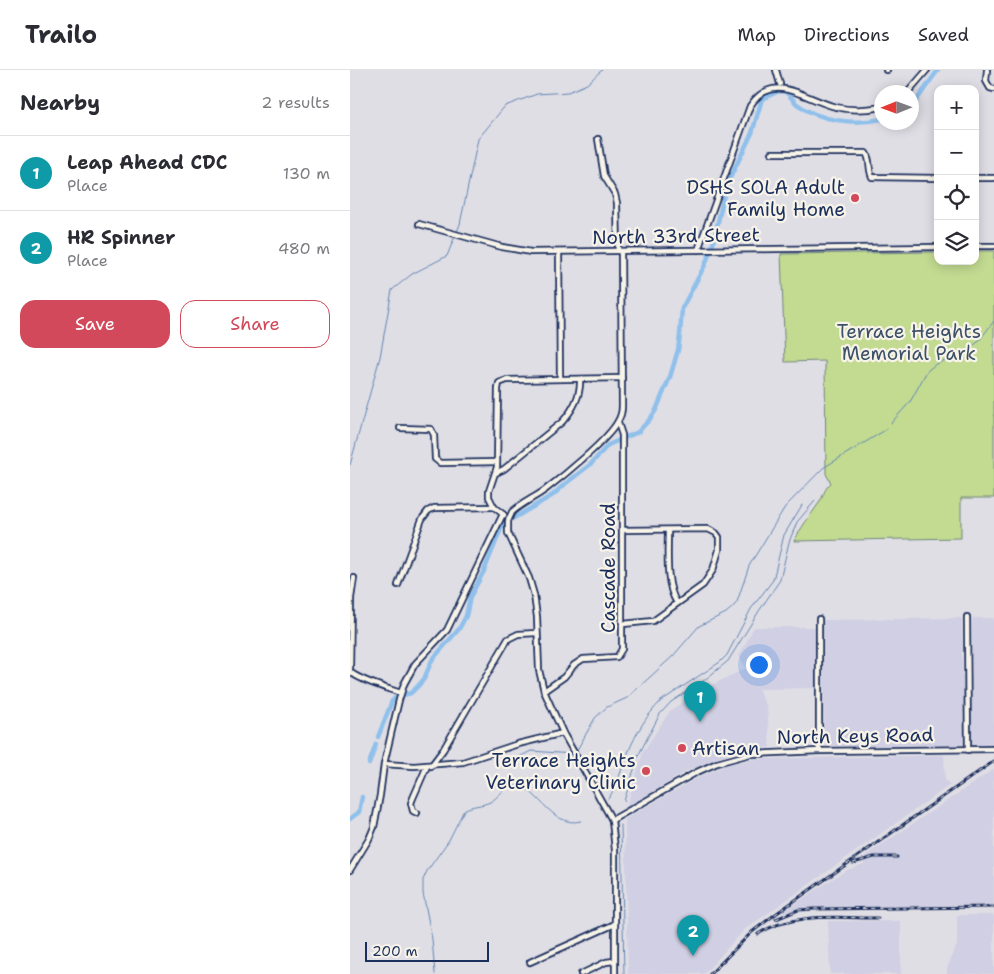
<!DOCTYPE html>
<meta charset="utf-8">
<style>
:root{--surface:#fff;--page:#f7f7f7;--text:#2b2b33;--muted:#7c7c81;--line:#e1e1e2;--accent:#d1495b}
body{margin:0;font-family:"Shantell Sans",sans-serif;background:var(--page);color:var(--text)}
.controls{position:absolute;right:15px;top:15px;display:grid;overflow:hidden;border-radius:10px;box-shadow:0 2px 12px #0003}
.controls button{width:45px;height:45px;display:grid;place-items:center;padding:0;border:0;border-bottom:1px solid var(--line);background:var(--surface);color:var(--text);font:25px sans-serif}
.compass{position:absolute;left:524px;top:15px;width:45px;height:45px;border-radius:50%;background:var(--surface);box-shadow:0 2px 12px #0003;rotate:269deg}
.scale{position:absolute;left:15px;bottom:12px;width:124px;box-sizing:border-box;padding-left:5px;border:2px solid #1b2f5e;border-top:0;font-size:14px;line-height:18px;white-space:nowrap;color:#1b2f5e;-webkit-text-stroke:4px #f7f3e8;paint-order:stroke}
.you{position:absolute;left:408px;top:594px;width:18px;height:18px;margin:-12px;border:4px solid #fff;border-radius:50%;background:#1a73e8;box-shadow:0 0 0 8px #1a73e833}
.badge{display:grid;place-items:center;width:32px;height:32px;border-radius:50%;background:var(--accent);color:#fff;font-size:16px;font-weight:700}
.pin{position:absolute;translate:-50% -41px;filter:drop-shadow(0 1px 2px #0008)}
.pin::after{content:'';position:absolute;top:26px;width:18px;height:15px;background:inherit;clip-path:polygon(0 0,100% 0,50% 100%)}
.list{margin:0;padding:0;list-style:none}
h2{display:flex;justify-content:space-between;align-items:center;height:65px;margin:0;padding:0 20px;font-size:21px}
h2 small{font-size:16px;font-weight:400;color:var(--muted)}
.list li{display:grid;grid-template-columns:32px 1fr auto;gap:15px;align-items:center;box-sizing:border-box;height:75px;padding:0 20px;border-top:1px solid var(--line)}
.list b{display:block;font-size:19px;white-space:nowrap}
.list p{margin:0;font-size:16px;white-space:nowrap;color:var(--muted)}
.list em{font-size:16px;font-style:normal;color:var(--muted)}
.actions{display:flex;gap:10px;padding:15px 20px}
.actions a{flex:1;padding:11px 0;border:1px solid var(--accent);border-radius:15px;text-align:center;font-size:18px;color:var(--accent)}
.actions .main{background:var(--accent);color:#fff}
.icon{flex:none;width:28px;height:28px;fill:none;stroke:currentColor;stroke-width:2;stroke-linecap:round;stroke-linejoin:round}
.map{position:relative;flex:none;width:644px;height:904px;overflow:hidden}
header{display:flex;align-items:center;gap:30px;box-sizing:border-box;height:70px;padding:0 25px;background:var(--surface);border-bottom:1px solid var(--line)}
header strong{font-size:24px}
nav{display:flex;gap:28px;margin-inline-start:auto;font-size:18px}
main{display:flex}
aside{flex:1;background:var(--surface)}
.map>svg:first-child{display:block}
.built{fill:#d0cfe3}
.green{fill:#c2db91;stroke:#6e8578}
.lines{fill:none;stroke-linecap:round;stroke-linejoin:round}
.stream{stroke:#6186b3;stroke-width:1}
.canal{stroke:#8fc0eb;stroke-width:4.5}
.minor-casing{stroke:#1b2f5e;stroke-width:8}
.minor{stroke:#f7f3e8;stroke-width:4.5}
.rail-casing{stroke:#1b2f5e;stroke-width:3}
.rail{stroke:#f7f3e8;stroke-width:1;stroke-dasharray:4;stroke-linecap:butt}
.poi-dot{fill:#d1495b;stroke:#f7f3e8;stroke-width:2}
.labels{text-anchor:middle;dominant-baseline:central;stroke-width:4.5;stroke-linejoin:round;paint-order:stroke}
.poi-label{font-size:19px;fill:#1b2f5e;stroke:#f7f3e8;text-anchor:end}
.street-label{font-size:19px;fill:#1b2f5e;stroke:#f7f3e8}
.park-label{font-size:19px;fill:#3c5168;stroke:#f7f3e8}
</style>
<header>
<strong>Trailo</strong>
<nav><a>Map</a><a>Directions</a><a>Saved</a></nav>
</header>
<main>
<aside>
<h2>Nearby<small>2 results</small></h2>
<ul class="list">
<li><span class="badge" style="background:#0f9aa8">1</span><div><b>Leap Ahead CDC</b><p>Place</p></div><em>130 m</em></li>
<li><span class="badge" style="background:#0f9aa8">2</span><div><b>HR Spinner</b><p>Place</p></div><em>480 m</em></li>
</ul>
<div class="actions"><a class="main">Save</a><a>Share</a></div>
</aside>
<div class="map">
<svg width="644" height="904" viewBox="0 0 644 904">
<rect width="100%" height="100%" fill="#e0dee5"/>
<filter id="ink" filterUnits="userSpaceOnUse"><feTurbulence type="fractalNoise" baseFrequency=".02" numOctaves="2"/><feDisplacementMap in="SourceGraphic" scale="10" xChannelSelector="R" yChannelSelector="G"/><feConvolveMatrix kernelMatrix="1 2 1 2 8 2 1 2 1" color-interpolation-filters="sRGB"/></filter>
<g filter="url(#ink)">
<!-- built -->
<g class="built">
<polygon points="612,548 612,605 622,605 622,548 644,548 644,675 478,676 474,670 473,550"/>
<polygon points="404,557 465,557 465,618 408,619 417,637 420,677 380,683 361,691 337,701 276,738 293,682 320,641 344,624 396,598 389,586"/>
<polygon points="594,685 595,710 600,715 394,860 354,904 278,904 275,749 351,706 377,695 404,689"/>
<polygon points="644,699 644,835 465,838 432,842 495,801 514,794 515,786"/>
<polygon points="607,845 644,845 644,904 597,904 597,898 607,875"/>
<polygon points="478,851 551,851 551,904 480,904"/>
</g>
<!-- green -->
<path class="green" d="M625 181H644V428H611V468L444 471C451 457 460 446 469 433 474 426 473 420 481 413L476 404 475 291 435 292 431 184 588 182V191H625Z"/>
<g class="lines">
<!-- stream -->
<g class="stream">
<polyline points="107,162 110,154 128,69 155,36 187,24 218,22 237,14 252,0"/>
<polyline points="614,282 628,272 644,251"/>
<polyline points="541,353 560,332 577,301 586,294 607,285"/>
<polyline points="0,395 30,287 42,220 62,204 97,186 105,166"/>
<polyline points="227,680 245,648 257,637 277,628 323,586 349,556 376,543 383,537 387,532 399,496 435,437 473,398 537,359"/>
<polyline points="147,698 181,681 222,684"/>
<path d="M258 729C268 715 271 699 278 683 286 663 296 646 311 631L370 592 377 585 401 539 423 510 434 465 452 435"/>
<polyline points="274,731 289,684 310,644 321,632 352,612 378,591 409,541 430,510 439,472 447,452 465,431"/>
<polyline points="271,755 274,904"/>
<path d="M85 904 82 869 73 823V810L77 801 99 770 114 740C122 735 132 736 140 732 148 728 153 718 162 716 185 710 200 760 231 751"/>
</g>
<!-- canal -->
<g class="canal">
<polyline points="562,34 566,31 588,0"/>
<path d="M164 448 203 425 215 414 241 394 258 375 288 362 300 349 306 340 320 307 328 280 330 265 332 238 355 195 363 174 376 116 402 63 412 29 429 21 436 22C439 25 443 30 447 34 469 51 504 55 532 49"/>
<polyline points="28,667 42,631 46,627 61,623 68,616 74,609 82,590 109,559 116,546 120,527 134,501 153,454"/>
<polyline points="19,694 26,674"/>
<polyline points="0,749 9,742 12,727"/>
</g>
<defs>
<g id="minor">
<polyline points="426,0 430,14"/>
<polyline points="536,0 537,0"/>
<polyline points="637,0 636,11 640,18 644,19"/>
<polyline points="558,22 577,0"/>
<polyline points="248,69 254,106 265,124 267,133 268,181"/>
<path d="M422 83H516C521 90 518 99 522 107L588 108"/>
<polyline points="625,108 644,108"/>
<polyline points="69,154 152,177 181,182 588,177"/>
<polyline points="625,176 644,176"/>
<path d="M348 180 400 36C424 0 453 29 486 37 501 41 516 40 532 37"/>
<polyline points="209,182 210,309"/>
<polyline points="50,358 81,359 84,365 85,389 90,393 147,392"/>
<path d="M146 403 154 399 212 352C223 340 231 326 230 309"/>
<polyline points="154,445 144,437 139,427 139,421 147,397 148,319 149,313 157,310 272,308"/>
<polyline points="273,460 358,459 366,463 369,467 369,480 363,500 353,515 303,551 273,554"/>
<path d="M318 460C318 482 315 515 327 533"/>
<polyline points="48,515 72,449 78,441 84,438 144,437"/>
<polyline points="617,547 618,680"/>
<polyline points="469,549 469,681"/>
<polyline points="0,599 1,528 4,508"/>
<path d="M0 601C4 608 41 620 51 623"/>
<polyline points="194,621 214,607 224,595 233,589 267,587 272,579 272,365 268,353"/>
<polyline points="34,694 64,696 113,692 168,674 213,663"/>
<polyline points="81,696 93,680 158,569 168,564 187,563"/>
<polyline points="67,743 63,741 61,733 63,728 77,696"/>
<polyline points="262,750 347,702 367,693 400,684 469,681 644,679"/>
<polyline points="0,800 19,769 24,757 30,725 34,694 49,630 54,614 65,594 97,560 153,444"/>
<polyline points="180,892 265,854"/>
<polyline points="231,904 256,892 264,891"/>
<path d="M265 904V780L262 750 213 663 194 621 189 600 187 547 184 525 179 508 158 463V451L162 442C172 433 184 428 195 420 212 407 259 369 268 351 271 346 272 341 272 336L271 181"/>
</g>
</defs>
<!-- minor casing -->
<use href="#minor" class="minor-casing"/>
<!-- minor -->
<use href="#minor" class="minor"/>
<defs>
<g id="rail">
<polyline points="503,793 524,787 547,787"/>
<polyline points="426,849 448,840 464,839 644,837"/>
<path d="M408 864C442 842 489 848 528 848"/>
<polyline points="360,904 402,862 427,843 644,691"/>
</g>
</defs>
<!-- rail casing -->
<use href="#rail" class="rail-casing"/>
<!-- rail -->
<use href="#rail" class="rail"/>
</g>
</g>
<!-- markers -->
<g class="poi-dot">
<circle cx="505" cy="128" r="5"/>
<circle cx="332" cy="678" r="5"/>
<circle cx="296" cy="701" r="5"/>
</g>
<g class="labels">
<!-- poi labels -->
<g class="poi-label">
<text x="495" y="117">DSHS SOLA Adult<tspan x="495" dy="22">Family Home</tspan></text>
<text x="342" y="678" text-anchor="start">Artisan</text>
<text x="286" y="690">Terrace Heights<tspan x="286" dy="22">Veterinary Clinic</tspan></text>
</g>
<!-- street labels -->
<g class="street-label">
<text transform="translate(326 166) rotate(-1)">North 33rd Street</text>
<text transform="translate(258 498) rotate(-90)">Cascade Road</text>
<text transform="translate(505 666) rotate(-1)">North Keys Road</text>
</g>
<!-- park labels -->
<g class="park-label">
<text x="559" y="261">Terrace Heights<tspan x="559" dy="22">Memorial Park</tspan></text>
</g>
</g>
</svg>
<div class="controls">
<button>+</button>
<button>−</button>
<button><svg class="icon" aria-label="locate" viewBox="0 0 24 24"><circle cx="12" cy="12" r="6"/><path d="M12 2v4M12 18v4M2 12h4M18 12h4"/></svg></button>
<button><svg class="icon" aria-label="layers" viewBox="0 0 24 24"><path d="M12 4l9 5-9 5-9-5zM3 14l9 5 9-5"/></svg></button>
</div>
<svg class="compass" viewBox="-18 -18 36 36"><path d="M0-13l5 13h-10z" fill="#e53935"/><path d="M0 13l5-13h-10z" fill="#7c7c81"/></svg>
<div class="scale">200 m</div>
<div class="you"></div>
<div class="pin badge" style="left:350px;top:652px;background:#0f9aa8">1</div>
<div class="pin badge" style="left:343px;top:886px;background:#0f9aa8">2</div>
</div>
</main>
